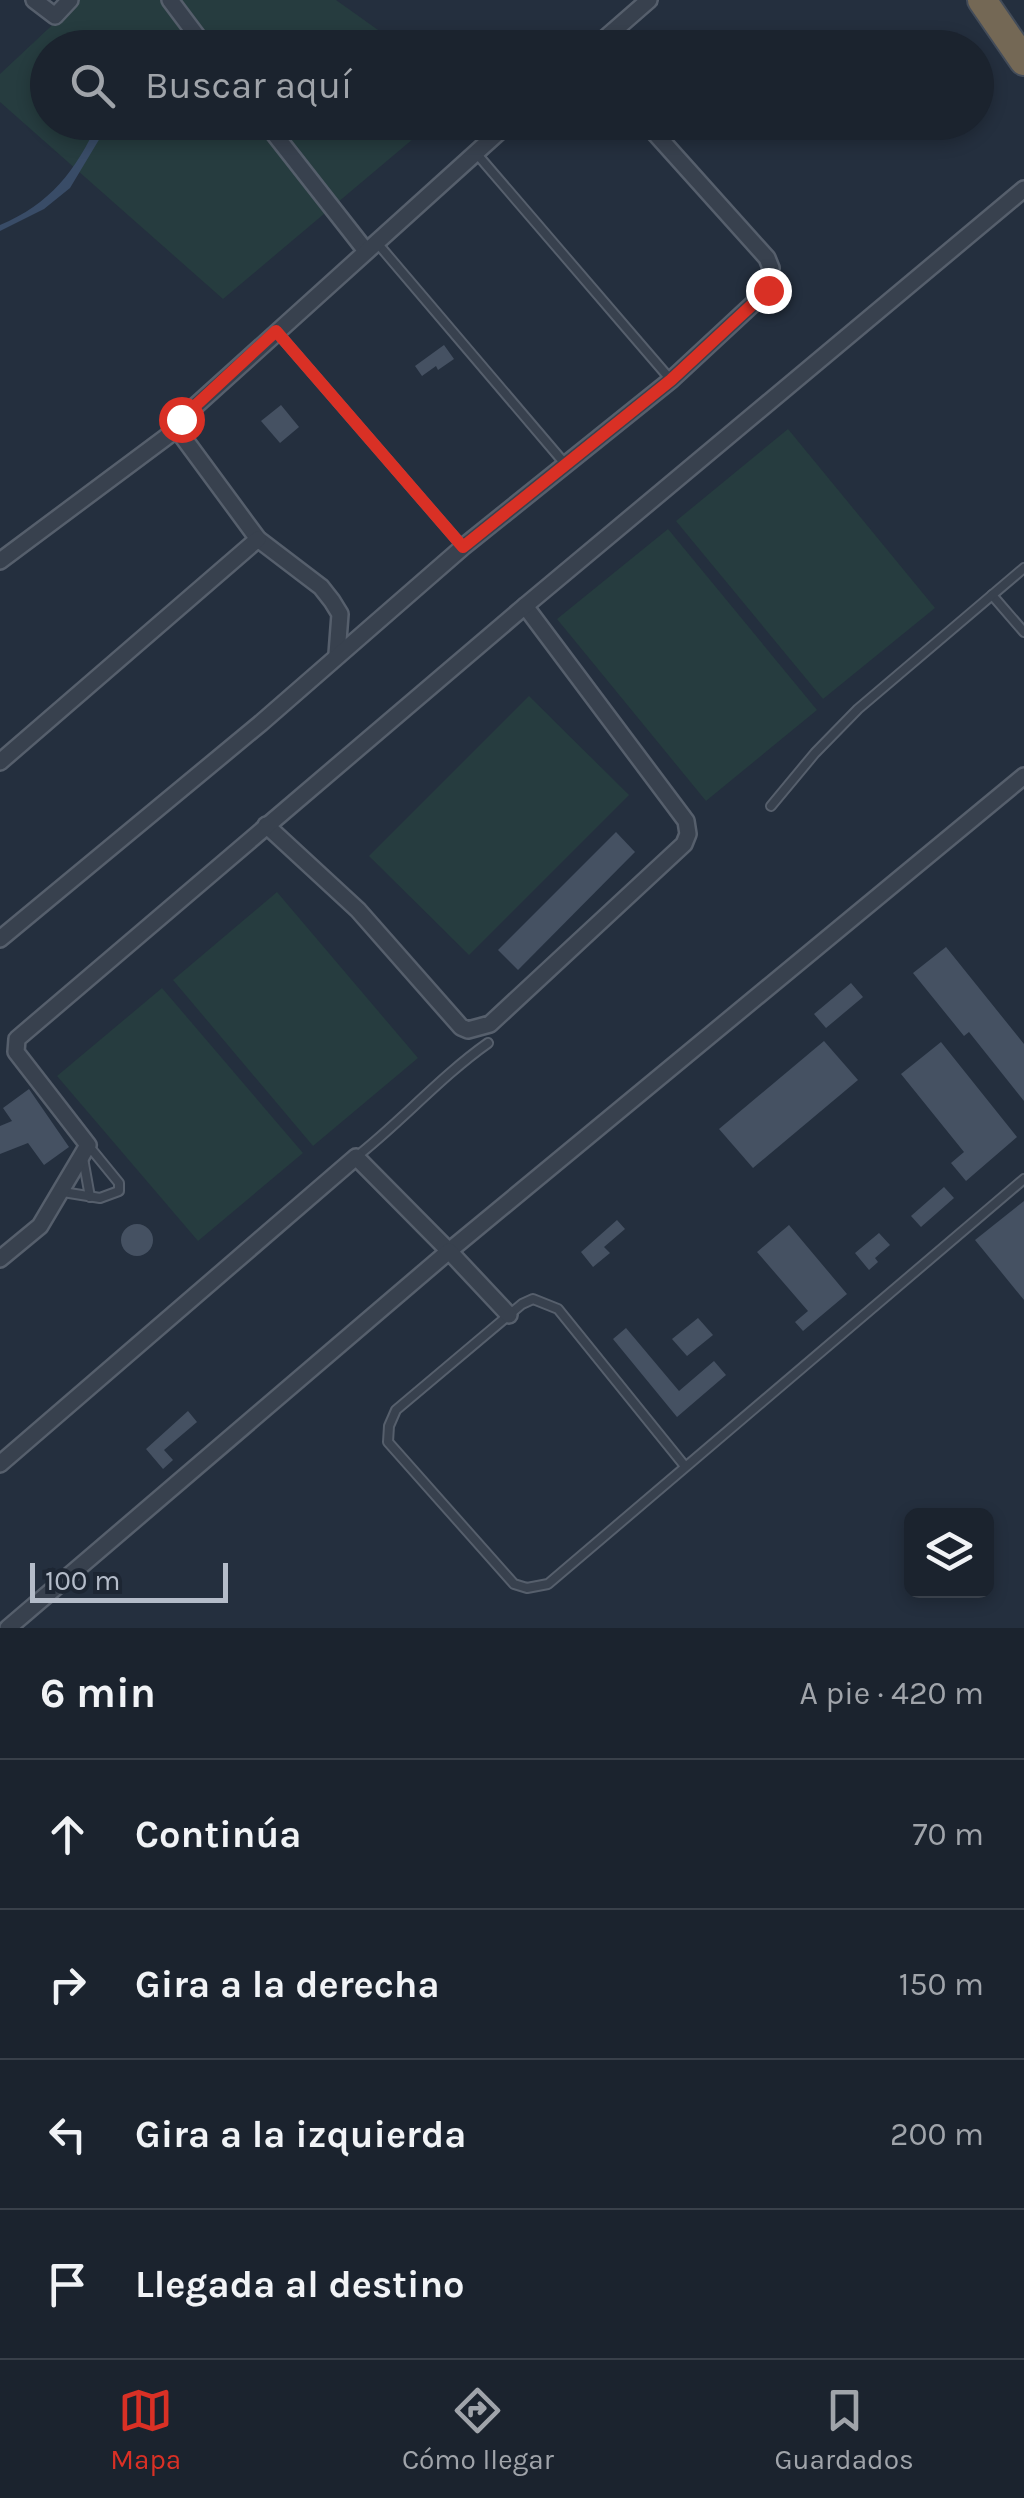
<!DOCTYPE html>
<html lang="es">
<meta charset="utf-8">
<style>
:root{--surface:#1b232e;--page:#242b36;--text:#f1f3f6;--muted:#a0a4aa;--line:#39404a;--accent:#d93025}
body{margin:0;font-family:Karla,sans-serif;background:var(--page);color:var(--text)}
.controls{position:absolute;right:30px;bottom:30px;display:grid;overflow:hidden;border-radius:15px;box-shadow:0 5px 15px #0003}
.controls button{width:90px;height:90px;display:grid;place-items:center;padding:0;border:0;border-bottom:2px solid var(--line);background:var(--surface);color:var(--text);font:50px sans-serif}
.scale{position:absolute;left:30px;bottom:25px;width:198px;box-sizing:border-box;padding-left:10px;border:5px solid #b4bcc9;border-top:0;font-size:28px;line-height:35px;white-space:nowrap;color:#b4bcc9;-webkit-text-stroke:8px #1d2633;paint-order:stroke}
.stop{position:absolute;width:30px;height:30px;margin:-22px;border:8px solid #d93025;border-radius:50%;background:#fff}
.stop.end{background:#d93025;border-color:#fff;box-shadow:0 2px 10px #0008}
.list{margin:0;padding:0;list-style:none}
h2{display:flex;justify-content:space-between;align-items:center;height:130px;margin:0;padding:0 40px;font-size:42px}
h2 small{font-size:32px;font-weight:400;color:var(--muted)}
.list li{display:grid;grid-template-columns:65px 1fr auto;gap:30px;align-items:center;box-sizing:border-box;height:150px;padding:0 40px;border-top:2px solid var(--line)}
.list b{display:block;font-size:38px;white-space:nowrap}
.list em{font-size:32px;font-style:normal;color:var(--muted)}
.icon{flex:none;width:55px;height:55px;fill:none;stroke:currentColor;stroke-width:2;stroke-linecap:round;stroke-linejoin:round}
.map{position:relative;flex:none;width:1024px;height:1628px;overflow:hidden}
.search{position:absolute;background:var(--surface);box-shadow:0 5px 15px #0003;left:30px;right:30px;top:30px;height:110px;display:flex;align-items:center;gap:25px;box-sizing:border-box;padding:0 35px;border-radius:55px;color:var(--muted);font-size:38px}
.sheet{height:730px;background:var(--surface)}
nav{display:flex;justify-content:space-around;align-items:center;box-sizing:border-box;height:140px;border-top:2px solid var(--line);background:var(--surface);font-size:28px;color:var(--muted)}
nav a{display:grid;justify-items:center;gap:5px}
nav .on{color:var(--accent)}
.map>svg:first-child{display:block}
.green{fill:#263c3f}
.water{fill:#394c67}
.building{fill:#455162}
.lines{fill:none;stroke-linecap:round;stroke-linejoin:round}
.lane-casing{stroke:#565f6c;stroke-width:12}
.street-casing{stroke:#565f6c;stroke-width:20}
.highway-casing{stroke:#434c59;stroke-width:32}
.lane{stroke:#38414e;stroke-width:8}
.street{stroke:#38414e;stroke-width:15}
.highway{stroke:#746855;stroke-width:28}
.route{stroke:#d93025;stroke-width:12}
</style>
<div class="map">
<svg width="1024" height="1628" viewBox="0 0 1024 1628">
<rect width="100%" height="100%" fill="#242f3e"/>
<!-- green -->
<g class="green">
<polygon points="79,0 336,0 402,47 48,48 48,122 432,123 223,299 0,102 0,74"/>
<polygon points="788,429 935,608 823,699 676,521"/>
<polygon points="668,529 817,710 706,801 557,619"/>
<polygon points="529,696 629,795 469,955 369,856"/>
<polygon points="277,892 418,1058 313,1146 173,980"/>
<polygon points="162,988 303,1153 198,1241 57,1076"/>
</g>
<!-- water -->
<path class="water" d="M98 122 109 123 70 188 44 209 0 231V225C50 204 76 171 98 122Z"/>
<!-- building -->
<g class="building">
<polygon points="444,345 454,359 438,370 436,366 422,376 415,366"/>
<polygon points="281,405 299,427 280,443 261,421"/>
<polygon points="616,832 635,852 518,970 498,950"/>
<polygon points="946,947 1024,1044 1024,1101 969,1032 964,1036 913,973"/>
<polygon points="851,983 863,997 826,1028 814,1014"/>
<polygon points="824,1041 858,1080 753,1168 719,1129"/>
<polygon points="941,1042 1017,1137 966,1181 951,1163 964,1152 901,1074"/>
<polygon points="29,1089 69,1147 44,1165 28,1143 0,1154 0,1126 12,1121 3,1108"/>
<polygon points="944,1187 954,1198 921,1227 911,1216"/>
<polygon points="1024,1201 1024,1300 975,1240"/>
<polygon points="617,1220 625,1229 604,1247 610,1253 593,1267 581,1252"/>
<circle cx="137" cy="1240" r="16"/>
<polygon points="789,1225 847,1294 803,1331 795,1322 808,1311 757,1252"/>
<polygon points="879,1233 890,1245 875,1258 878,1262 869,1270 855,1253"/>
<polygon points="698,1318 713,1335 687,1356 672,1339"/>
<polygon points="626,1328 679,1391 714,1361 726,1375 677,1417 613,1339"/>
<polygon points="188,1411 197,1422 164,1450 173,1460 163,1469 146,1449"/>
</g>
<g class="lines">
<defs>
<g id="lane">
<polyline points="476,153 671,380"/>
<polyline points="378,244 566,465"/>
<polyline points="276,331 463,547"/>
<polyline points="992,595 1024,632"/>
<polyline points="771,806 815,753 858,709 1024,568"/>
<path d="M356 1157C402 1121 440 1077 488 1043"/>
<polyline points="83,1158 90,1197"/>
<polyline points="63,1192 100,1198 119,1191 119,1183 88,1145"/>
<polyline points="684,1465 558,1309 533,1299 522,1304 396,1410 389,1426 388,1442 514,1584 527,1588 548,1584 1024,1179"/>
</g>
<g id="street">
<polyline points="34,0 55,16 70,0"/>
<polyline points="170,0 206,48"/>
<polyline points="594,48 649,0"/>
<polyline points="265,122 366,251"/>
<polyline points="0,561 177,429"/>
<polyline points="337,654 340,614 332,601 321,587 258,539 177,429 181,419 510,122"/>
<polyline points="0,762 258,539"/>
<polyline points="266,825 358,910 461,1027 468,1030 490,1024 684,844 688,834 686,821 525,606"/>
<polyline points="0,939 261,723 463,547 671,380 768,290 771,268 767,258 645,122"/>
<polyline points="0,1259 40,1226 88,1145 16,1052 17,1039 525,606 1024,189"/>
<polyline points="0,1464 356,1157 449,1251 1024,776"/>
<polyline points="8,1628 449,1251 509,1315"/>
</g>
<polyline id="highway" points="982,0 1024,61"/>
</defs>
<!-- lane casing -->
<use href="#lane" class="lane-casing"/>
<!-- street casing -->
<use href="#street" class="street-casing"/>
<!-- highway casing -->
<use href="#highway" class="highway-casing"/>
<!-- lane -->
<use href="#lane" class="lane"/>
<!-- street -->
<use href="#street" class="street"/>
<!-- highway -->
<use href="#highway" class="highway"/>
</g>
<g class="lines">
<!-- route -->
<polyline class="route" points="181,419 276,331 463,547 671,380 768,290"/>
</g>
</svg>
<div class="controls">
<button><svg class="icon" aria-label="layers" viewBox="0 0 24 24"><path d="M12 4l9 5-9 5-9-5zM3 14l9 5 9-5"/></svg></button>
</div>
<div class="scale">100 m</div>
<div class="stop" style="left:181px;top:419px"></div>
<div class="stop end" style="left:768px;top:290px"></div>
<div class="search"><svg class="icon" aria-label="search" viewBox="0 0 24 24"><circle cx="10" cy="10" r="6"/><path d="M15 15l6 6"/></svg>Buscar aquí</div>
</div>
<section class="sheet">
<h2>6 min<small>A pie · 420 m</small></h2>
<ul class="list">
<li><svg class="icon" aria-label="ahead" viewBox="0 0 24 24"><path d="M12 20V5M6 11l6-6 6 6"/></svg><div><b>Continúa</b></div><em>70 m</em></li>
<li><svg class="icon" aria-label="right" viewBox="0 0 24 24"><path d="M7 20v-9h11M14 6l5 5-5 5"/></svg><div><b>Gira a la derecha</b></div><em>150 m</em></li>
<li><svg class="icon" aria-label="left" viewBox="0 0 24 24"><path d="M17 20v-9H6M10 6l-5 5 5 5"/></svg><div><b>Gira a la izquierda</b></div><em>200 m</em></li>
<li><svg class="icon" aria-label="arrive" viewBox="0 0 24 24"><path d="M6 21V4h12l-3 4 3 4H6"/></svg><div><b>Llegada al destino</b></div></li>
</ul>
</section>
<nav>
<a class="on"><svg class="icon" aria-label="map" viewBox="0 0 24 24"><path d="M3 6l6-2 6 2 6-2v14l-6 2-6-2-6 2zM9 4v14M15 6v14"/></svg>Mapa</a>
<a><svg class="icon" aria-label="directions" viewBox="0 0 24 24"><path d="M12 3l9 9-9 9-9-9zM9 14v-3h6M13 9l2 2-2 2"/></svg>Cómo llegar</a>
<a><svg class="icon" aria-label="saved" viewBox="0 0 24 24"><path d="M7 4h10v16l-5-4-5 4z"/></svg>Guardados</a>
</nav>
